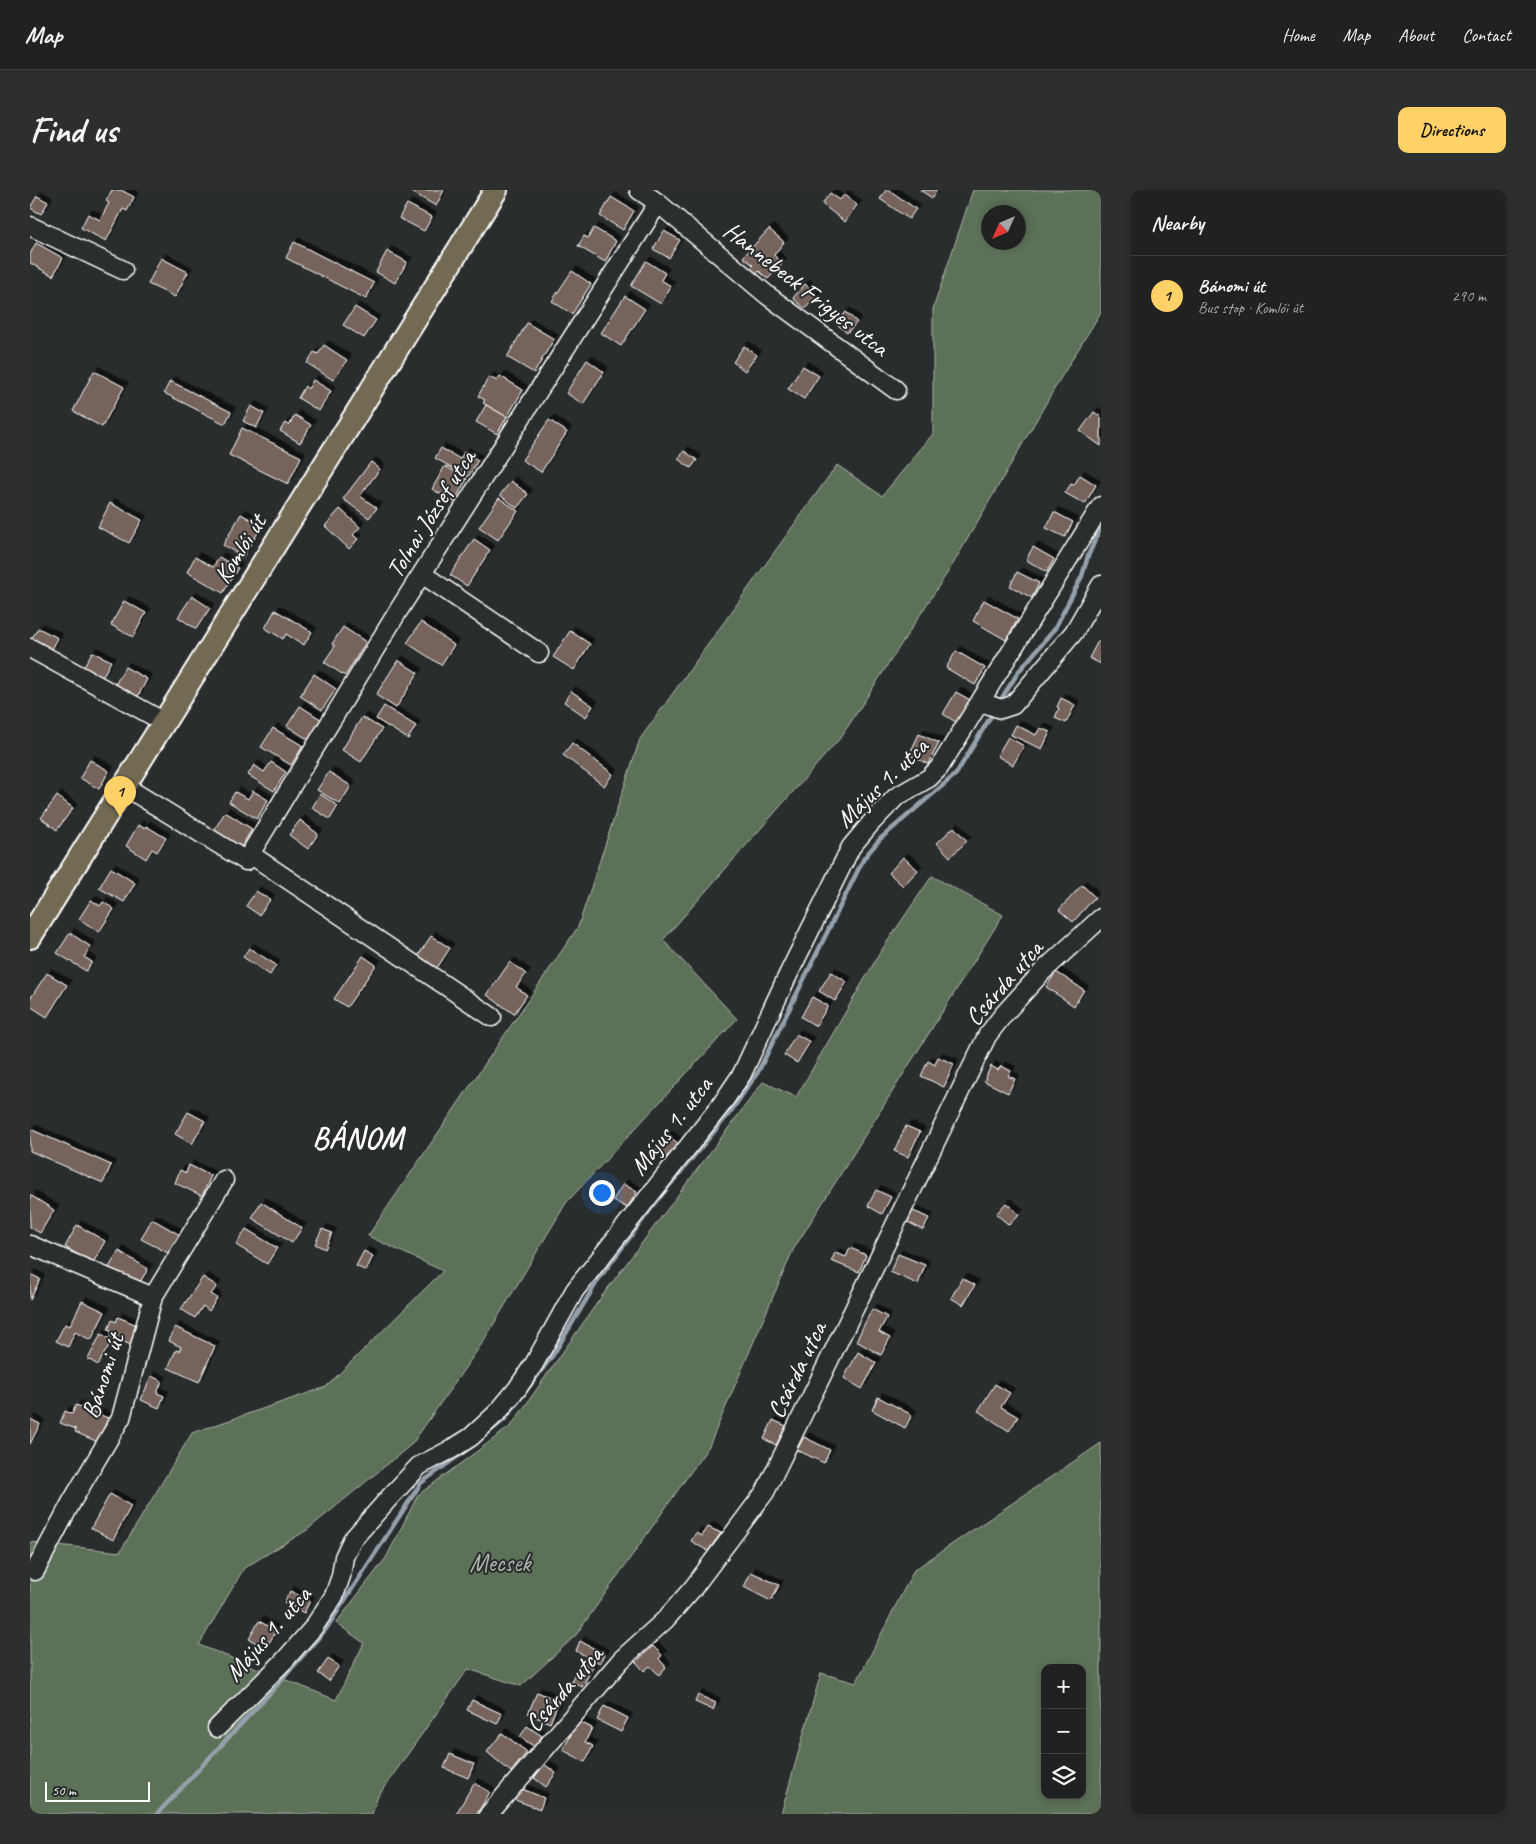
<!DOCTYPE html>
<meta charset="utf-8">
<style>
:root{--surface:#202222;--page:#2d2f2f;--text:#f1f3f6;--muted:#a2a4a5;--line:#3d3f40;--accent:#ffd166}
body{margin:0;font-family:Caveat,sans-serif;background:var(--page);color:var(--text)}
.controls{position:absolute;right:15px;bottom:15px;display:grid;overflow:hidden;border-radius:10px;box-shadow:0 2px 8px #0003}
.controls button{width:45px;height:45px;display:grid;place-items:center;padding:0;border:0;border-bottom:1px solid var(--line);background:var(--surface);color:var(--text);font:25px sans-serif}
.compass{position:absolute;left:951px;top:15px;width:45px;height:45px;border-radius:50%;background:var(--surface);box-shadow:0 2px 8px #0003;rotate:225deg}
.scale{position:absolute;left:15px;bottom:12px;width:105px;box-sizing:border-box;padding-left:5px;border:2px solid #fff;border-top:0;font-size:14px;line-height:18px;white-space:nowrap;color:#fff;-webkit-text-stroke:4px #2a2d2e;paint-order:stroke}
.you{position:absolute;left:571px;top:1002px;width:18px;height:18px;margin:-12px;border:4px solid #fff;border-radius:50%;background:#1a73e8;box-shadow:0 0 0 8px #1a73e833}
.badge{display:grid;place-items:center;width:32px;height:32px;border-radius:50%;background:var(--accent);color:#111;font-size:16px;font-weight:700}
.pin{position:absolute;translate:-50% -41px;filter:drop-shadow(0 1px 2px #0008)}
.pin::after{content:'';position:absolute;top:26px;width:18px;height:15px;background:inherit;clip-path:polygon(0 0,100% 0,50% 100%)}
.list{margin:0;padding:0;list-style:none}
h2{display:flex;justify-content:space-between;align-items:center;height:65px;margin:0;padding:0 20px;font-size:21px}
h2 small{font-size:16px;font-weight:400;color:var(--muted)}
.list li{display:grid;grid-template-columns:32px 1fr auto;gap:15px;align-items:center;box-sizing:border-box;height:80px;padding:0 20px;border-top:1px solid var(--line)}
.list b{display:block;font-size:19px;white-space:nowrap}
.list p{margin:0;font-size:16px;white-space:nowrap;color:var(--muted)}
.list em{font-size:16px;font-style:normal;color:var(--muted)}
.icon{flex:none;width:28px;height:28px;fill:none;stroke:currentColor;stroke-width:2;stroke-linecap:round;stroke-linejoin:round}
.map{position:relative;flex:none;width:1071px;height:1624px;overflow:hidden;border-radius:10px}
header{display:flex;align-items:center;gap:30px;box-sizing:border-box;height:70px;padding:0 25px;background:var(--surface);border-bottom:1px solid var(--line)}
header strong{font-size:24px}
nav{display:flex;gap:28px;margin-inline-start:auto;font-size:18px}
.intro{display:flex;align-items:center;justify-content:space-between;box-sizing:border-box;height:120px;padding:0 30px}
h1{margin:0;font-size:35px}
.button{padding:12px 22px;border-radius:10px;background:var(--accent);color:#111;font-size:18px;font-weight:700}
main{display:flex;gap:30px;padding:0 30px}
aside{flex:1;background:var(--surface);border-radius:10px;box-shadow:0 2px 8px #0003}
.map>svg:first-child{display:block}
.green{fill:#5d6f58;stroke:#aeb7ac;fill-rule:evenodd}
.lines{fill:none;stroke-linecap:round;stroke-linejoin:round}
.stream{stroke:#95a1ab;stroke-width:4.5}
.building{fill:#75635c;stroke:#fff;filter:url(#shadow)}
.minor-casing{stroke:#fff;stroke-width:21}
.major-casing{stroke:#fff;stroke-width:26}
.minor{stroke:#2a2d2e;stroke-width:18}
.major{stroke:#726b52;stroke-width:22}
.labels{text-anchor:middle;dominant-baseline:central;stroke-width:4;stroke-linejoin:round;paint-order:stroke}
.street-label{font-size:25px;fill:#fff;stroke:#2a2d2e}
.park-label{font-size:25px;fill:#aeb7ac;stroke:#2a2d2e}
.district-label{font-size:30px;font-weight:bold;letter-spacing:1px;fill:#fff;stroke:#2a2d2e}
</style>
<header>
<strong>Map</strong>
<nav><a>Home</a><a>Map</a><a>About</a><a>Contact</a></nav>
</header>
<div class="intro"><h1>Find us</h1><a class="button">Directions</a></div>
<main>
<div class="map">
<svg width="1071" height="1624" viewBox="0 0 1071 1624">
<defs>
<filter id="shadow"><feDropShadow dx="4.5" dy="-4.5" stdDeviation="0" flood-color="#0009"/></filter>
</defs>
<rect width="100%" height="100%" fill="#2a2d2e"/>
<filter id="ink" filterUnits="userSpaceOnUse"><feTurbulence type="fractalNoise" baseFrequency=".02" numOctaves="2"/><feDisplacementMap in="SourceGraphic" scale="10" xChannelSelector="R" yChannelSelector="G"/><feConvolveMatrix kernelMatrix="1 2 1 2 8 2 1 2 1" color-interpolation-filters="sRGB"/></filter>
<g filter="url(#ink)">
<!-- green -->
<g class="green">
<path d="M943 0H1071V122L1030 189 923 374 811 547 633 750 707 829 536 1013 453 1152 382 1254 277 1340 214 1378 169 1455 306 1510 334 1453 306 1433 356 1368 388 1305 481 1236 572 1106 733 892 766 907 851 761 902 686 973 725 763 1060 679 1256 546 1445 491 1496 438 1479 348 1606 342 1624H0V1352L90 1362 162 1243 296 1197 413 1081 338 1046 548 737 610 549 807 275 852 306 903 244V119ZM958 22H988V52H958Z"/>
<path d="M1071 1253V1624H751L791 1483 826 1493 884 1380ZM1015 1478H1052V1605H1015Z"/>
</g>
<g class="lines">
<!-- stream -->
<g class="stream">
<polyline points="968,514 989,481 1024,440 1052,386 1058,366 1071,337"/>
<polyline points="454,1246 475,1229 523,1165 568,1090 629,1008 701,921 728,882 834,668 850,649 926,584 964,521"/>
<polyline points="127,1624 240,1503 296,1439 391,1293 442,1256"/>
</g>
</g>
<!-- building -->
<g class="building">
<polygon points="82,0 91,0 104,7 97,21 93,19 76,51 51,38 58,24 70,30 79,13 76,11"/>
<polygon points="378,0 414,0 406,16"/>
<polygon points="856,0 859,0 886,19 879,29 850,9"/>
<polygon points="890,0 907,0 902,8"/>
<polygon points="800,3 810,10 814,5 827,15 815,32 792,14"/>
<polygon points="7,6 18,12 11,24 0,18"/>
<polygon points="581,7 604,21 593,40 570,26"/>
<polygon points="377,14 402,27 394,41 369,28"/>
<polygon points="564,38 586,51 575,72 548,56 554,46 558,48"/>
<polygon points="739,39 754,52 744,65 752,73 738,89 729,81 726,84 720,78 723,75 713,67"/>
<polygon points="634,41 650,50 639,68 623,59"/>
<polygon points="264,52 344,93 336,109 256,68"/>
<polygon points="6,53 33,68 23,86 0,73 0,64"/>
<polygon points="357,61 377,72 365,93 346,82"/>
<polygon points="131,68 158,82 145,107 118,94"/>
<polygon points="616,71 635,83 631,90 641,96 631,114 601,96"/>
<polygon points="542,81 561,94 542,124 522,111"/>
<polygon points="775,94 787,105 775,119 763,108"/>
<polygon points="595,106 615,119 591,156 571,143"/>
<polygon points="325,117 346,130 334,148 313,135"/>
<polygon points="816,122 827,132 817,143 806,133"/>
<polygon points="497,133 524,149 504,183 477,167"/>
<polygon points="294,155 317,170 303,190 277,173 284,162 288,164"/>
<polygon points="714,156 727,165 715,181 703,172"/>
<polygon points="557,170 574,182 553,214 536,203"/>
<polygon points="773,176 789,186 774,209 758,199"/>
<polygon points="64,181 94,197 72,237 43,221"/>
<polygon points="470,186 493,200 477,227 453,213 455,210 448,206 459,187 467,191"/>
<polygon points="283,190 301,201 289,221 268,208 275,196 278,199"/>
<polygon points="140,191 201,222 195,234 134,203"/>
<polygon points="456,215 477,227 467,244 446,232"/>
<polygon points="221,216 234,223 226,238 213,231"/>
<polygon points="1064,222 1071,227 1071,256 1050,241"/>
<polygon points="265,225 281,235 270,253 250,241 255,233 259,235"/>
<polygon points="519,230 537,242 511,282 492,270"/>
<polygon points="212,238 271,267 258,294 199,265"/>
<polygon points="411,258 430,269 434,262 448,270 438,287 405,268"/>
<polygon points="654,261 667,270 661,278 648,269"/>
<polygon points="341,272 350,279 330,306 347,318 339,328 313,309"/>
<polygon points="415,276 437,289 424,312 402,299"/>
<polygon points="1050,285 1066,295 1055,314 1035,303 1041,294 1044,295"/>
<polygon points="481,291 498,304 487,318 470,305"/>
<polygon points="469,308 488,321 468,350 449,337"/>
<polygon points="80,313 112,330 99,353 68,337"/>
<polygon points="310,319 330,337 323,345 328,349 319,359 295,336"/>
<polygon points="1024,322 1043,332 1035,347 1016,338"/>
<polygon points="211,324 232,336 213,367 193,355"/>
<polygon points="444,349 460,360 437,396 420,385"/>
<polygon points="1003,357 1024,369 1017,382 996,370"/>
<polygon points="165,367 183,377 189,367 208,378 193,403 157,382"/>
<polygon points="987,382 1009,393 1002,408 980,396"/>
<polygon points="162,406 180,418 166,439 148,427"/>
<polygon points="954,410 988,429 976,450 943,431"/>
<polygon points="94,411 116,423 103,447 81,435"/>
<polygon points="245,420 282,442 274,455 256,444 253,449 235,438"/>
<polygon points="391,432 424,455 411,475 377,453"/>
<polygon points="313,437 336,452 315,486 294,472 305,456 302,454"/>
<polygon points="8,438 28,448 21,461 1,450"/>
<polygon points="540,441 560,454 544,480 523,467"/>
<polygon points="1068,451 1071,452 1071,474 1059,468"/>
<polygon points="926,461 955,478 945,495 916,478"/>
<polygon points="62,462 81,471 72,488 53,479"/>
<polygon points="368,470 388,483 366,518 346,505"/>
<polygon points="95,477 117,489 106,510 84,497"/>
<polygon points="284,484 306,499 292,520 270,506"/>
<polygon points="541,501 563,516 556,527 534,512"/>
<polygon points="926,502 942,511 929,534 913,524"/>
<polygon points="1031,508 1045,515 1036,533 1025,528 1029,518 1027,517"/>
<polygon points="270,516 292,530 279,550 257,536"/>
<polygon points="354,516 386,536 378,549 346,529"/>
<polygon points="332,527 352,539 331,572 312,560"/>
<polygon points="986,535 1006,545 1010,538 1020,542 1012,559 981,545"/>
<polygon points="243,538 273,556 261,575 231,557"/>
<polygon points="889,544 909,553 898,574 879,565"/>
<polygon points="978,547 994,556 983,575 967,566"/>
<polygon points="542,553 583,584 574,596 533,565"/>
<polygon points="60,570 79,581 69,599 50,588"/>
<polygon points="241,572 256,582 244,601 218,585 224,575 234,582"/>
<polygon points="299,582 321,596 310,614 287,600"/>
<polygon points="223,601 238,610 227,629 199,612 205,602 218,609"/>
<polygon points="290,604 308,616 300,629 282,618"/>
<polygon points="27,606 43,618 27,640 11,628"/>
<polygon points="195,622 222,639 210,659 183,642"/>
<polygon points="270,630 288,644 278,659 259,645"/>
<polygon points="108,635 114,638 116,636 136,648 127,662 122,659 116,669 96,656"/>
<polygon points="924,637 937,651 920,667 907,653"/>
<polygon points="873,667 888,680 873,696 859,683"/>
<polygon points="81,678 105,693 94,712 69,698"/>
<polygon points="1052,695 1065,707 1043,732 1029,720"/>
<polygon points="226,701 240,710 229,725 216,716"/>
<polygon points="61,710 70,716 73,712 84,719 69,742 49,729"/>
<polygon points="40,743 61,757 54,767 62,772 56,781 27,763"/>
<polygon points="401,746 420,758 405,781 386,769"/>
<polygon points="219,758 246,775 240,785 213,767"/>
<polygon points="333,766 346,775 317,817 304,809"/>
<polygon points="480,772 496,784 486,797 497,805 484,824 457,805"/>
<polygon points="801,782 817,792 805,811 789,801"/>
<polygon points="1026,782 1054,800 1044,816 1016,797"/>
<polygon points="17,783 37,795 17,827 0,816 0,809"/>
<polygon points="782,807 798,816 786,836 771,827"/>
<polygon points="766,844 780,852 767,873 754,865"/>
<polygon points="908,867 924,874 914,897 891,886 898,871 905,875"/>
<polygon points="961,876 968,880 971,876 981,881 978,886 985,889 978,903 954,891"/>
<polygon points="158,922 175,931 162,954 145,944"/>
<polygon points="876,936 890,942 878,967 864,961"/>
<polygon points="0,939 81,975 73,993 0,961"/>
<polygon points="638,945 652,957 643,967 639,964 636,968 626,959"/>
<polygon points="159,975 181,986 172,1006 145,993 150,980 156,983"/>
<polygon points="593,994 607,1002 597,1018 583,1010"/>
<polygon points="846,1000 861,1007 852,1024 838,1016"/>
<polygon points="0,1005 24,1020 10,1043 0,1037"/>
<polygon points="231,1012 272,1038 262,1053 222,1028"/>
<polygon points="976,1013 989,1024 979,1035 966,1024"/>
<polygon points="881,1020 899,1028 893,1040 876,1031"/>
<polygon points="122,1029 150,1045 140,1064 111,1049"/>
<polygon points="47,1035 75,1051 63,1073 35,1057"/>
<polygon points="216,1039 247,1058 237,1074 206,1055"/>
<polygon points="292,1039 302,1043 295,1059 285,1054"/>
<polygon points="820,1058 836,1065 829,1082 801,1071 805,1063 816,1067"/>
<polygon points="89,1061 118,1079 107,1097 78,1079"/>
<polygon points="334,1061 343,1066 336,1081 326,1076"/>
<polygon points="868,1064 895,1075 888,1094 860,1082"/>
<polygon points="0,1084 10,1089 0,1110"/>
<polygon points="173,1087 187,1096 181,1104 187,1108 179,1121 173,1116 165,1128 151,1119"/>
<polygon points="932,1088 945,1095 933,1115 921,1108"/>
<polygon points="52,1111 75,1122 61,1150 45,1142 38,1157 26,1151 35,1134 40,1136"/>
<polygon points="842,1119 857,1127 849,1142 860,1148 851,1165 826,1151"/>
<polygon points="88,1127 109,1136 101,1155 80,1146 82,1142 78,1140 82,1130 86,1132"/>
<polygon points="145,1137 185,1156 169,1192 138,1178 146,1160 149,1161 151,1157 139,1151"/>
<polygon points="71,1144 82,1150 68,1175 58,1169"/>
<polygon points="828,1162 846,1173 832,1199 814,1188"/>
<polygon points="121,1186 132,1191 127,1203 134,1206 129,1218 111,1210"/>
<polygon points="965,1194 980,1203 971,1217 988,1227 979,1241 948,1221"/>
<polygon points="848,1207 882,1225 875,1238 842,1220"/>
<polygon points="46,1215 78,1228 68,1252 45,1242 46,1239 30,1233 35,1221 42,1224"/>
<polygon points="0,1229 10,1234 0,1254"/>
<polygon points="743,1230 756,1236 746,1255 734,1249"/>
<polygon points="774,1247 800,1260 794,1273 767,1260"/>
<polygon points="80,1304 101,1316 83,1350 61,1338"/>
<polygon points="678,1337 691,1343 678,1361 661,1351 666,1343 672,1346"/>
<polygon points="721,1382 749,1395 741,1411 714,1397"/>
<polygon points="260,1401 280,1411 274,1423 254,1413"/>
<polygon points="229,1431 246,1441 236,1458 219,1449"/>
<polygon points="550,1451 574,1464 570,1473 546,1461"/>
<polygon points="623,1456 632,1465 629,1469 636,1477 629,1485 620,1476 614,1481 606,1472"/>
<polygon points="298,1469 309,1476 299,1491 288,1483"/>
<polygon points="552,1471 563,1477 552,1497 541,1491"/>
<polygon points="507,1502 529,1511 520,1533 498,1524"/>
<polygon points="668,1505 686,1513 683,1520 665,1512"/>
<polygon points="442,1510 472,1524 467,1534 437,1520"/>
<polygon points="574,1516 598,1528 591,1542 567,1530"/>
<polygon points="548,1531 562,1538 555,1552 563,1556 555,1572 533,1560"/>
<polygon points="497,1536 512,1546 505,1557 490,1547"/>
<polygon points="472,1543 497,1562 481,1582 457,1562"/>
<polygon points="420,1564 444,1574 438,1588 414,1578"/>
<polygon points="514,1574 526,1583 516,1597 504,1588"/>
<polygon points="444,1593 460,1602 447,1624 426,1624"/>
<polygon points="490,1598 514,1608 510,1619 485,1610"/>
</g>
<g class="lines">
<defs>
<g id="minor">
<polyline points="609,0 628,13 737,105 866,200"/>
<polyline points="0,36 93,80"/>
<polyline points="392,384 509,463"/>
<polyline points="0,458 134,532"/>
<polyline points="951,512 971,519 983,515 1044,442 1071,395"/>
<polyline points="94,596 216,671 220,664 462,827"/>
<polyline points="220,664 370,418 628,13"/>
<polyline points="0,1055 123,1107 91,1228 42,1311 5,1381"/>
<polyline points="123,1107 194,990"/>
<polyline points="187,1538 253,1472 283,1438 304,1406 311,1386 314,1367 322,1350 360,1307 389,1276 422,1259 441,1247 468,1222 487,1199 504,1174 545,1100 691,915 712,884 757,787 821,657 841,633 866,607 899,588 909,578 1071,316"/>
<polyline points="459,1624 591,1470 635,1430 663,1398 735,1302 957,846 973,825 1013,781 1071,728"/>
</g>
<polyline id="major" points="0,747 466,0"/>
</defs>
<!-- minor casing -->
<use href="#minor" class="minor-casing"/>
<!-- major casing -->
<use href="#major" class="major-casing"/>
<!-- minor -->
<use href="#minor" class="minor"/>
<!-- major -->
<use href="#major" class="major"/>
</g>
</g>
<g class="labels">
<!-- street labels -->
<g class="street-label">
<text transform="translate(776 99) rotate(38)">Hannebeck Frigyes utca</text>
<text transform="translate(401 324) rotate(-58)">Tolnai József utca</text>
<text transform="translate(210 359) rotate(-58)">Komlói út</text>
<text transform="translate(852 593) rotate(-44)">Május 1. utca</text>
<text transform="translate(974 793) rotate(-49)">Csárda utca</text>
<text transform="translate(641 936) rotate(-52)">Május 1. utca</text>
<text transform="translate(767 1180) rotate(-64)">Csárda utca</text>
<text transform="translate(73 1186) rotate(-72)">Bánomi út</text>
<text transform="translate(238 1444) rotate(-49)">Május 1. utca</text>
<text transform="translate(534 1499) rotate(-49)">Csárda utca</text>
</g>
<!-- park labels -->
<g class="park-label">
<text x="470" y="1373">Mecsek</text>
</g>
<!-- district labels -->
<g class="district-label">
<text x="328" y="948">BÁNOM</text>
</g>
</g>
</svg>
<div class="controls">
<button>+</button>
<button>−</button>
<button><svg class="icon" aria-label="layers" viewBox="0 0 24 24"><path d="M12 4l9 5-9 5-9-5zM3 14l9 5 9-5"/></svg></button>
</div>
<svg class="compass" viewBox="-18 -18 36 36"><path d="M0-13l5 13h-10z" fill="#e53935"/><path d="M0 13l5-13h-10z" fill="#a2a4a5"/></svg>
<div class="scale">50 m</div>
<div class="you"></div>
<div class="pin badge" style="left:90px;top:627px">1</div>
</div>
<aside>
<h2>Nearby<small></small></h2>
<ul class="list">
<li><span class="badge">1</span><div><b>Bánomi út</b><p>Bus stop · Komlói út</p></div><em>290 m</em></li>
</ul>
</aside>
</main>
